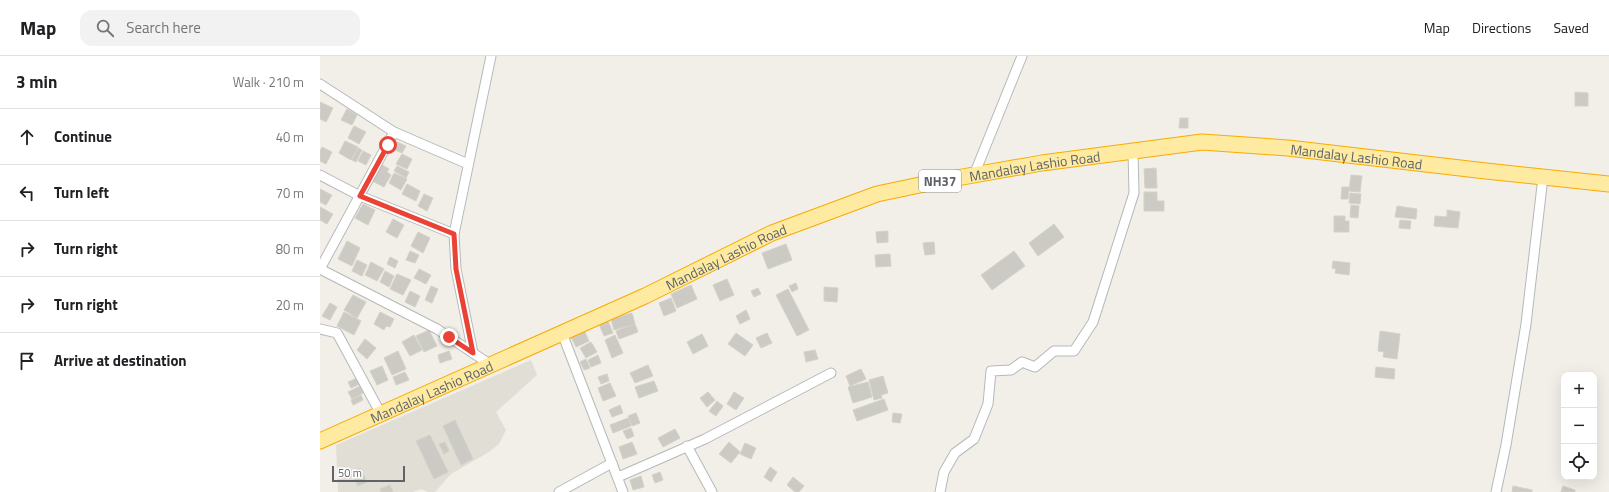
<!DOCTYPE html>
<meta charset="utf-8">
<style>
:root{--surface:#fff;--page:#f2f2f2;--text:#202124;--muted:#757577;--line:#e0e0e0}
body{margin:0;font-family:"Titillium Web",sans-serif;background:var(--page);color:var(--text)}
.controls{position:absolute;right:12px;bottom:12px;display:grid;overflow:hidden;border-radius:8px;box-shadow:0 4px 16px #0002}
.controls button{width:36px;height:36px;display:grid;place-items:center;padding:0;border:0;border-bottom:1px solid var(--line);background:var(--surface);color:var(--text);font:20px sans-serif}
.scale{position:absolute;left:12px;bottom:10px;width:73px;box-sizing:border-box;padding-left:4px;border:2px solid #5f6368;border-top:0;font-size:11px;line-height:14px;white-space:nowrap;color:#5f6368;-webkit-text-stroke:3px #fff;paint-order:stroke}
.stop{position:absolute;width:12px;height:12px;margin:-9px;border:3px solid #ea4335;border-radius:50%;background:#fff}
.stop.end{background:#ea4335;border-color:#fff;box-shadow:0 1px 4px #0008}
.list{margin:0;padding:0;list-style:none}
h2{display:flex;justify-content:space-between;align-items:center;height:52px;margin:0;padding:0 16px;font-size:17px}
h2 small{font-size:13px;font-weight:400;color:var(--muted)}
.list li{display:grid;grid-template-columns:26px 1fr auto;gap:12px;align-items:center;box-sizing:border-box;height:56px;padding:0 16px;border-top:1px solid var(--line)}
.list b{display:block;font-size:15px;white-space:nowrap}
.list em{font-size:13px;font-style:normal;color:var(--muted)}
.icon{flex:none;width:22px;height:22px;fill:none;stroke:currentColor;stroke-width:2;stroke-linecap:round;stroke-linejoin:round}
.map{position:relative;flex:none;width:1289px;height:436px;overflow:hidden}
header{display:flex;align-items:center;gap:24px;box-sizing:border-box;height:56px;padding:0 20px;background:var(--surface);border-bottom:1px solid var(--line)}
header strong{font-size:19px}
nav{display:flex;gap:22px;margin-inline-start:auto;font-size:14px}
.search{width:280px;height:36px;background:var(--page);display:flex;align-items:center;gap:10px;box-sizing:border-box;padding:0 14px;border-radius:12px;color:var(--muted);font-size:15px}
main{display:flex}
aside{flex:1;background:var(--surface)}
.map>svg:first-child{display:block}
.education{fill:#e1ded6}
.building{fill:#cccac5;stroke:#d6d1c6}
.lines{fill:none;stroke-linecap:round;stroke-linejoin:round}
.minor-casing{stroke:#b5b8bc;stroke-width:11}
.trunk-casing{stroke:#f9ab00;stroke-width:17}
.minor{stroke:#fff;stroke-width:9}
.trunk{stroke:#feeaa1;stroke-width:15}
.route{stroke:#ea4335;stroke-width:5}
.labels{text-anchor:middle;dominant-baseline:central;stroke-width:4;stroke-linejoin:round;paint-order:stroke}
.shield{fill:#fff;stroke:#8f9295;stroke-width:1}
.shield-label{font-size:13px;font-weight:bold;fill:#5f6368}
.street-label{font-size:14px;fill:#5f6368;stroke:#fff}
</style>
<header>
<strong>Map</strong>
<div class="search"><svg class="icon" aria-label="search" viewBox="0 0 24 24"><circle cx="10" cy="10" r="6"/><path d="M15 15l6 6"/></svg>Search here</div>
<nav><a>Map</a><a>Directions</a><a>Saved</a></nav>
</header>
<main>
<aside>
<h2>3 min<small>Walk · 210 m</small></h2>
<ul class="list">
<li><svg class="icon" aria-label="ahead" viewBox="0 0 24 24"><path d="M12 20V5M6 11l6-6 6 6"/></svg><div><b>Continue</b></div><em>40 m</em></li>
<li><svg class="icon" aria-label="left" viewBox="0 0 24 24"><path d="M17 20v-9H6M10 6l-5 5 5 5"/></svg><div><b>Turn left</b></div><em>70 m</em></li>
<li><svg class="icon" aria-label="right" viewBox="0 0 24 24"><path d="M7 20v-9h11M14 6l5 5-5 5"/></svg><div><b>Turn right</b></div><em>80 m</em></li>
<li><svg class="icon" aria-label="right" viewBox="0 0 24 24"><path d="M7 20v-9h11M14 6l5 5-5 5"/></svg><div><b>Turn right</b></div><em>20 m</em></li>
<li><svg class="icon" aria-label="arrive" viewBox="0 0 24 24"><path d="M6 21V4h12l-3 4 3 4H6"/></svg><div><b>Arrive at destination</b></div></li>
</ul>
</aside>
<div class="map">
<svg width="1289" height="436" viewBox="0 0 1289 436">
<rect width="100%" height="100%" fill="#f1efe8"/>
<!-- education -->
<polygon class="education" points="211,304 217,319 176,356 186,374 179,388 169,396 131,418 115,436 108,436 101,433 93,436 18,436 16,389"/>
<!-- building -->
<g class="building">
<polygon points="1255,36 1268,37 1268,50 1255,50"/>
<polygon points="0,46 13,52 6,66 0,63"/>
<polygon points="27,53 37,59 32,69 21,64"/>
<polygon points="860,62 868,62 868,72 859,72"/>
<polygon points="34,70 46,76 39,88 28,82"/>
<polygon points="25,85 38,91 31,104 19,97"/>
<polygon points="77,86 86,90 82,97 73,93"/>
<polygon points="2,91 12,96 6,108 0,105 0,95"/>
<polygon points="38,92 42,94 36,106 32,104"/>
<polygon points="43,95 51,99 46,109 38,105"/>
<polygon points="82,98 92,103 87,113 76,108"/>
<polygon points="61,108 69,113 67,116 71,119 64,131 52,125"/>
<polygon points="77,110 89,116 86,122 74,115"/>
<polygon points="836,112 837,132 825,132 824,113"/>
<polygon points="74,117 87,123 81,134 69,127"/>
<polygon points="1031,119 1042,120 1040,136 1029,135"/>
<polygon points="87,128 100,135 96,145 82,138"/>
<polygon points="1022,131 1029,131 1028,143 1021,143"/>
<polygon points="0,133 12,139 6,149 0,146"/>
<polygon points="824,136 837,136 837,145 844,145 844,155 824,155"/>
<polygon points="1030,137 1041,138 1040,148 1029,147"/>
<polygon points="104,138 113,142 107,155 98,150"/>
<polygon points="43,148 55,154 48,169 35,162"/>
<polygon points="1031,149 1039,150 1038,162 1030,161"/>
<polygon points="1077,150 1097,153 1096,163 1075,161"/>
<polygon points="0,151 13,158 7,168 0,164"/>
<polygon points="1127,154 1140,156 1138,172 1114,170 1115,160 1127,161"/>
<polygon points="1014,160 1025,160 1025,165 1029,165 1029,176 1014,176"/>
<polygon points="73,163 84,169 77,182 66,176"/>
<polygon points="1080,164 1091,165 1090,173 1079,172"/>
<polygon points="734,168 744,181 718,200 709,187"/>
<polygon points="568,175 568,186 557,187 556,176"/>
<polygon points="98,176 110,182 103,197 91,190"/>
<polygon points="27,185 40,192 32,210 18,203"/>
<polygon points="614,186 615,198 605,199 603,187"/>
<polygon points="466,188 472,204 448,213 442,197"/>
<polygon points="90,195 99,199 95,207 86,204"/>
<polygon points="694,195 705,210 672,234 661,219"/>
<polygon points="570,198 571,210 556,211 555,199"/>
<polygon points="70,201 78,205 75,212 67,208"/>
<polygon points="37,204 47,209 42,220 32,215"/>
<polygon points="1013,205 1030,207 1029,219 1015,217 1016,213 1012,212"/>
<polygon points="51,206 64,213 57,225 45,219"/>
<polygon points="99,213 111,219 106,228 94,222"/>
<polygon points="65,215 74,220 69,231 60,226"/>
<polygon points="77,218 91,224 83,239 70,233"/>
<polygon points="407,223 414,239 400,245 393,229"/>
<polygon points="476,227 478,233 472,236 469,230"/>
<polygon points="371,229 377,243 357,252 351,238"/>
<polygon points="111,230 118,233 112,247 105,244"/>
<polygon points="504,231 518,232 517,246 504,245"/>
<polygon points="438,232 441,238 434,241 431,235"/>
<polygon points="468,233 489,274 477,280 456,239"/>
<polygon points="90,235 100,240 95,251 85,246"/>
<polygon points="33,239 46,246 37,262 24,254"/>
<polygon points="351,242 356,255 344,260 339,247"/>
<polygon points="10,247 17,251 10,264 2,260"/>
<polygon points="426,254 430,263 420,268 416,260"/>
<polygon points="24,256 41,265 34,279 17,270"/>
<polygon points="60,256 74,263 70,271 66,270 64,274 54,268"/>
<polygon points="312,257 315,268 294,274 291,263"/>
<polygon points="288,265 293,277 284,280 279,268"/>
<polygon points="315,268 318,276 299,283 296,275"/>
<polygon points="109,274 117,290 104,296 96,280"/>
<polygon points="264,274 269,285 256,291 251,281"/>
<polygon points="1060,275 1080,278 1077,303 1063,301 1064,296 1058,295"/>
<polygon points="416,277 433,289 425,300 408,288"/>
<polygon points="447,277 452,287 441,292 436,282"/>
<polygon points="382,278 388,290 373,298 367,286"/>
<polygon points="94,279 102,294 90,300 82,286"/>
<polygon points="295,279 303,297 292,302 285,284"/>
<polygon points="45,283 56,292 47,303 37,294"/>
<polygon points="271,286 277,296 266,302 260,292"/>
<polygon points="495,294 498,303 486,306 484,296"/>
<polygon points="78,295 86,313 72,319 64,302"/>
<polygon points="129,295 132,303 120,307 118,299"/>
<polygon points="278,299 281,307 271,311 268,304"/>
<polygon points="266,303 270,312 264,314 260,306"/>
<polygon points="328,309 333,320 315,327 310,317"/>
<polygon points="62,310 68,324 57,329 50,315"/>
<polygon points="1056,311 1075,313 1074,323 1055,321"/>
<polygon points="541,313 546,323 530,330 526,320"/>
<polygon points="85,316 89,324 76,329 73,321"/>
<polygon points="287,318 289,325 281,328 278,321"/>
<polygon points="563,320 568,337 561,339 562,342 554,344 549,324"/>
<polygon points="37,322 40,328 31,332 28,326"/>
<polygon points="334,325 338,335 319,342 315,331"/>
<polygon points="548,326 552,341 533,347 528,331"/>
<polygon points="290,327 296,340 283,345 278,332"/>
<polygon points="40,330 43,337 32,343 28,336"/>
<polygon points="388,336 395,344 387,351 380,342"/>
<polygon points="414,336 424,342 416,354 407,348"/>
<polygon points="41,339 43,344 33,349 31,344"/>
<polygon points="564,343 568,354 537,365 533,354"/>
<polygon points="397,345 403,350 396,360 389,355"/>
<polygon points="300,349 303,357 292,361 289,354"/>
<polygon points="316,357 320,367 312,370 308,360"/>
<polygon points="573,357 582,358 580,367 572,366"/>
<polygon points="308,362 311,370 293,377 290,369"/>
<polygon points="135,364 153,403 141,409 123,370"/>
<polygon points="311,372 314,380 307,383 303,375"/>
<polygon points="355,373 360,382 343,391 338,382"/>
<polygon points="110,379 128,416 114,423 96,385"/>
<polygon points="125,386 129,395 124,398 119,388"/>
<polygon points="312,386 317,398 303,403 299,391"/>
<polygon points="409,386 420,396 411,407 399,398"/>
<polygon points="425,387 436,392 431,403 420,398"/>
<polygon points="450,411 457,416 451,426 444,421"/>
<polygon points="40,412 47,426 38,430 31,417"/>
<polygon points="340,416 343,424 335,427 332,419"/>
<polygon points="321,420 324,431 313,434 310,424"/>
<polygon points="473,421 484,430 479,436 475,436 467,429"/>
<polygon points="70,429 73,436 61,436 60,433"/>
<polygon points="1193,430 1212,434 1212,436 1192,436"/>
<polygon points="1243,430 1255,434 1255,436 1241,436"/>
</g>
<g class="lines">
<defs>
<g id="minor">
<polyline points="0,28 74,76 148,108"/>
<polyline points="0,119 40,140 134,178"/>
<polyline points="654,119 702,0"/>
<polyline points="0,213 117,273 171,309"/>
<polyline points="0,213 74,76"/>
<polyline points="0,273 17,277 61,358"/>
<polyline points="242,277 303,436"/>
<polyline points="153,297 136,213 134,178 171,0"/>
<polyline points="367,390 392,436"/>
<polyline points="298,421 385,383 511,317"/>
<polyline points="239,436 292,407"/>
<polyline points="620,436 624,416 635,397 654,383 668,348 671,315 691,314 702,306 715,311 734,295 754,295 773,266 814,137 813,95"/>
<polyline points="1176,436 1186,389 1206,268 1223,121"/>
</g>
<g id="trunk">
<path id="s1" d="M0 385 325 240 452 177 557 138 614 126 722 107 882 86 968 92 1166 115 1289 128"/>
</g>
</defs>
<!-- minor casing -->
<use href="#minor" class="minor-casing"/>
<!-- trunk casing -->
<use href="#trunk" class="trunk-casing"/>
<!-- minor -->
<use href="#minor" class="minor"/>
<!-- trunk -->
<use href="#trunk" class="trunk"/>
</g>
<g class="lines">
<!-- route -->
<polyline class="route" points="68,89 40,140 134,178 136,213 153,297 129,281"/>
</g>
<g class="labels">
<!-- shield labels -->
<rect class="shield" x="599" y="114" width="42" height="22" rx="3"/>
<g class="shield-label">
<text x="620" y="125">NH37</text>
</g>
<!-- street labels -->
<g class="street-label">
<text stroke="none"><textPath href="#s1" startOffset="1094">Mandalay Lashio Road</textPath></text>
<text stroke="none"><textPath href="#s1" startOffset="770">Mandalay Lashio Road</textPath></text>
<text stroke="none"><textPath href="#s1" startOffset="446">Mandalay Lashio Road</textPath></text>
<text stroke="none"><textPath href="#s1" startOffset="122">Mandalay Lashio Road</textPath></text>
</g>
</g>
</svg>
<div class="controls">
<button>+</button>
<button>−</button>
<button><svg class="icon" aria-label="locate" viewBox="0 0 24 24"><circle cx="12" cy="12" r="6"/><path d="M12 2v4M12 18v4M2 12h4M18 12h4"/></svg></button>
</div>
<div class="scale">50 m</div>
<div class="stop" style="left:68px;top:89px"></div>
<div class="stop end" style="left:129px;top:281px"></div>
</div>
</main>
